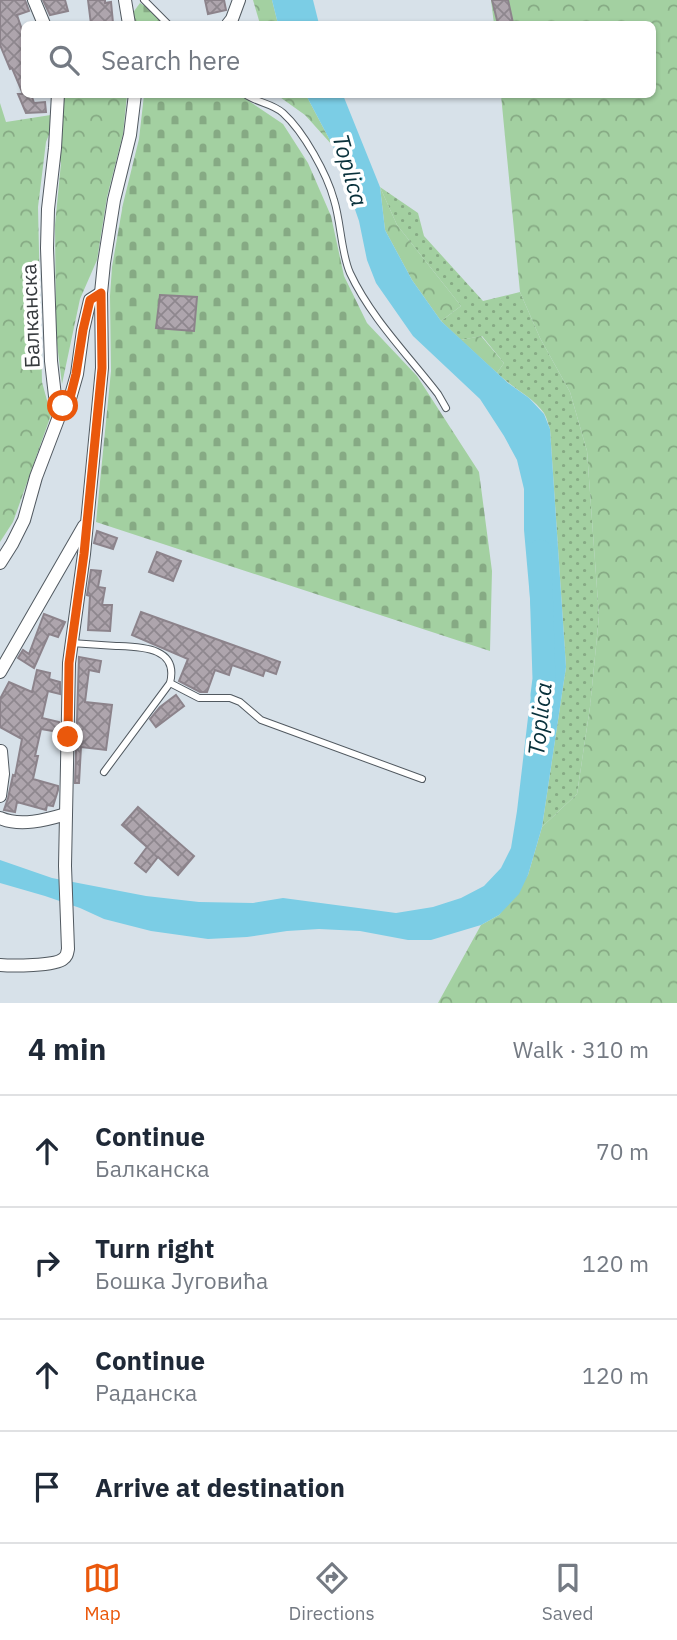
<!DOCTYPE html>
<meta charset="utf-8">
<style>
:root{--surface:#fff;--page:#f2f2f3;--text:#1f2937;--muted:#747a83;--line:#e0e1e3;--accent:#ea580c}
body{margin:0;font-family:"IBM Plex Sans",sans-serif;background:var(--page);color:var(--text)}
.stop{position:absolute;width:21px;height:21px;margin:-16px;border:5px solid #ea580c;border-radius:50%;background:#fff}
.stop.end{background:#ea580c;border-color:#fff;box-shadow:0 2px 7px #0008}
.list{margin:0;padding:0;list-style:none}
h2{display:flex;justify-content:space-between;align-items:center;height:91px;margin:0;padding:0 28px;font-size:30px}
h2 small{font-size:23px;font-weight:400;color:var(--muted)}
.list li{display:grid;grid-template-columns:46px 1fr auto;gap:21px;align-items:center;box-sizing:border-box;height:112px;padding:0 28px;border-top:2px solid var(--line)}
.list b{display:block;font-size:26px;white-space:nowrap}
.list p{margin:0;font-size:23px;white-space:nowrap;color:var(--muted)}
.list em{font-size:23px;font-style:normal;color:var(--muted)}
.icon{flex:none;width:38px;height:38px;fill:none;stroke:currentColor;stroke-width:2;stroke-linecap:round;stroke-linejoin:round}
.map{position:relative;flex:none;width:677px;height:1003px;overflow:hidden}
.search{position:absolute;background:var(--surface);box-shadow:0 2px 5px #0004;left:21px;right:21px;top:21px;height:77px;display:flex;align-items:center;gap:18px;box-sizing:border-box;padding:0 24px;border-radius:10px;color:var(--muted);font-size:26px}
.sheet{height:539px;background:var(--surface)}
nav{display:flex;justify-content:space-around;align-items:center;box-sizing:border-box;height:98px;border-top:2px solid var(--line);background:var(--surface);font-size:19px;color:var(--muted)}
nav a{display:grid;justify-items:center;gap:4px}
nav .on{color:var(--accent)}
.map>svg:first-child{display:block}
.grass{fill:url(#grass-dots)}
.forest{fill:url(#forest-crowns)}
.cemetery{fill:url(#cemetery-stones)}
.water{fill:#7bcde5;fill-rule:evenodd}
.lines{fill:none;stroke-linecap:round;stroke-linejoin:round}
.river{stroke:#7bcde5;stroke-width:23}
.building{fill:url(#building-cross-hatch);stroke:#8c838b;stroke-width:2}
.service-casing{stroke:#515960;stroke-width:8}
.minor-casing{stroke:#515960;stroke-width:14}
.service{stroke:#fff;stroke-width:6}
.minor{stroke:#fff;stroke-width:12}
.route{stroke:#ea580c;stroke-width:9}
.labels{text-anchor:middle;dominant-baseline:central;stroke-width:7;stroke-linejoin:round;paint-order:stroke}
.street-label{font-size:21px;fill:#363a3d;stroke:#fff}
.water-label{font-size:23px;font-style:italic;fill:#08313b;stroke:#fff}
</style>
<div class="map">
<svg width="677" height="1003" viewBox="0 0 677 1003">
<defs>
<pattern id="grass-dots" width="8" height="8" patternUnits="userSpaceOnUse" patternTransform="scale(1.75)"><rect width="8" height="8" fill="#a3d0a1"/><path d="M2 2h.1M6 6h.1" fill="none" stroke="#86aa84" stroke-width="1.8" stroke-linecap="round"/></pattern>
<pattern id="forest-crowns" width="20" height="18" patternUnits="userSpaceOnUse" patternTransform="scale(1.75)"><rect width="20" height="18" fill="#a3d0a1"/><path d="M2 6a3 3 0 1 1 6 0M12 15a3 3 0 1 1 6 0" fill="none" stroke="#86aa84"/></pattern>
<pattern id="cemetery-stones" width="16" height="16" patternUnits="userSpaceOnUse" patternTransform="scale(1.75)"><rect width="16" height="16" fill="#a3d0a1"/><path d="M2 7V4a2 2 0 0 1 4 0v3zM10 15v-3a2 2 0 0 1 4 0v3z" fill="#86aa84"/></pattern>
<pattern id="building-cross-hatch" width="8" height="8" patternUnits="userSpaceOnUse" patternTransform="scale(1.75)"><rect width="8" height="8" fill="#aea5ad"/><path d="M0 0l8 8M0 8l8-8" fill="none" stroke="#8e878e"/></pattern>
</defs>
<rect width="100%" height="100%" fill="#d7e1e9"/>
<!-- grass -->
<path class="grass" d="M380 187 418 213 424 236 483 301 520 292 540 338 570 392 587 451 599 616 590 707 577 794 542 827 566 667 550 429C548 424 547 418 544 413 533 397 511 387 497 373L504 363 482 336 461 340 441 321 461 306 397 225Z"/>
<!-- forest -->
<g class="forest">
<polygon points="253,0 272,0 278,24 260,24"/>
<polygon points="491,0 677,0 677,1003 438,1003 481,925 499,915 528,875 542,827 577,794 590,707 599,616 587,451 570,392 540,338 520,292 501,95 652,94 652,24 494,24"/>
<polygon points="61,95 127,95 123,134 107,197 97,260 80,299 62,384 56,336 55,225 61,163 55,148 56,117 46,142 38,207 42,382 51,415 13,522 0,542 0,103 6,122 57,114"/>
<polygon points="277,95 306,95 333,146 305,115"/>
<polygon points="380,187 397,225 461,306 441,321 412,280 385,230"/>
<polygon points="481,336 504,363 497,373 461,340"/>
</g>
<!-- cemetery -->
<g class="cemetery">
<polygon points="140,3 153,11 165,24 134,24 132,14"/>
<polygon points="144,95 240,95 283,124 308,163 331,216 344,276 367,323 417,376 479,472 492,571 490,651 96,522 111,371 110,296 112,267 123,204 139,139"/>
</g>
<!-- water -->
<g class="water">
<polygon points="272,0 313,0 319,24 278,24"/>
<path d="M306 95H343L380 187 385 230 412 280 441 321 508 383 529 398 544 414 550 429 566 667 542 827 528 875 519 894 499 915 481 925 431 940H408L360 931 319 929 287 931 247 937 208 939 151 931 104 919 80 908 45 896 0 883V860L52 878 146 896 199 902 253 903 283 898 396 913 433 907 461 898 484 886 501 868 511 848 517 811 529 709 536 666 524 530V489L517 460 504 436 480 399 413 336 376 283 367 260 359 221 333 146ZM536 574 540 579 549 627 547 664 543 665 535 590Z"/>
</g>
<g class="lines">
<!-- river -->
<polyline class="river" points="540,551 544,679 542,695"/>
</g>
<!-- building -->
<g class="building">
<polygon points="0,0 25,0 29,11 17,15 24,36 24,94 31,94 34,103 45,102 46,112 26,113 18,94 23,94 12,68 10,69 0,45"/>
<polygon points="43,0 65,0 68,11 50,15"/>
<polygon points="88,0 105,0 105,3 111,2 113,23 91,24"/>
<polygon points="205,0 224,0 226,10 208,14"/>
<polygon points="492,0 508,0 513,23 498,24"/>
<polygon points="160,295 197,297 194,331 156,328"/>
<polygon points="97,531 117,538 113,549 94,543"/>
<polygon points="157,552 181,561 173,581 149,572"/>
<polygon points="91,570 101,571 98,587 105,588 102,605 112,605 110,631 88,630 90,596 87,595"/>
<polygon points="141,612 280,662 276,674 265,670 263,676 232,665 229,675 215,670 207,692 200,692 179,681 188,659 132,635"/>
<polygon points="44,614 65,622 58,637 49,634 34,668 18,658 23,650 29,654"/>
<polygon points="79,657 101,661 99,672 89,670 85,702 112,705 106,750 81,747 79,783 75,783"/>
<polygon points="37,670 50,673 49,679 60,682 60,694 48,691 42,718 59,722 59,732 41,729 35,756 38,756 33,779 58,786 58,790 53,806 47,805 46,810 17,802 15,812 4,810 8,798 13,775 15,776 22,739 0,727 0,699 9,682 32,692"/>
<polygon points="176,695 184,706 156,727 150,719 160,707"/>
<polygon points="138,807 194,856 178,875 158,857 146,872 135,863 147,847 122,825"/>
</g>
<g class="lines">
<defs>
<g id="service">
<polyline points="144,0 168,24"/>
<path d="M245 94C257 103 272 103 283 113 304 132 327 174 334 200 341 222 341 253 350 273 371 318 408 355 438 394L446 408"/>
<path d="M71 643C86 644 101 645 116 646 141 647 179 647 170 683L104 772"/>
<polyline points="170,683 199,698 230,698 240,702 261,720 422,779"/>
</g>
<g id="minor">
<polyline points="34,0 44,24"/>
<polyline points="125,0 129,24"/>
<polyline points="228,24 232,19 239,0"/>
<polyline points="58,94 55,148 48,209 47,248 51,361 55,396 60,405 66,405 69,402 77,374 83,330 90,300 101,293"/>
<polyline points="0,563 12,544 24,520 36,477 63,406"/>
<polyline points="0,672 84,526"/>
<polyline points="0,796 3,774 1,751"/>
<path d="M0 818C20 827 46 820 66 814"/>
<path d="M0 965C12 966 55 966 63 959 67 956 67 954 68 949L65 866 69 663 84 554 102 368 101 293 104 263 114 200 130 135 135 94"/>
</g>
</defs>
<!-- service casing -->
<use href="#service" class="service-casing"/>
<!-- minor casing -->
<use href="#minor" class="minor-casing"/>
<!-- service -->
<use href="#service" class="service"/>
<!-- minor -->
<use href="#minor" class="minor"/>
</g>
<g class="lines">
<!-- route -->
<polyline class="route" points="63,406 69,402 76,374 83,330 90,300 101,293 102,368 84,554 69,663 68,737"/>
</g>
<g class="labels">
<!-- street labels -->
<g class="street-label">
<text transform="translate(30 316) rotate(-92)">Балканска</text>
</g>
<!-- water labels -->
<g class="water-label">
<text transform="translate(351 170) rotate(74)">Toplica</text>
<text transform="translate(539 719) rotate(-84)">Toplica</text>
</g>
</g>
</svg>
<div class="stop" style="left:63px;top:406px"></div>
<div class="stop end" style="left:68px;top:737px"></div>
<div class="search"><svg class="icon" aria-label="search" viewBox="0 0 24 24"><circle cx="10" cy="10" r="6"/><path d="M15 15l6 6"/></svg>Search here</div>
</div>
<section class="sheet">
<h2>4 min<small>Walk · 310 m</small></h2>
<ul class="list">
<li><svg class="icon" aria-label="ahead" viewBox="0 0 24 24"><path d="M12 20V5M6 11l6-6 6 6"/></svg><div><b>Continue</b><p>Балканска</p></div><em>70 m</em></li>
<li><svg class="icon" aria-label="right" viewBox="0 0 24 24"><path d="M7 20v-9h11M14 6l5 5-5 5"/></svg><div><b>Turn right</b><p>Бошка Југовића</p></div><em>120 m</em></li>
<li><svg class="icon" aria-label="ahead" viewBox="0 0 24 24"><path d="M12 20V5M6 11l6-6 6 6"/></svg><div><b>Continue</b><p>Раданска</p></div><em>120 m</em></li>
<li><svg class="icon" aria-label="arrive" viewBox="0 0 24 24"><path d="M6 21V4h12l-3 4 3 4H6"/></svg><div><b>Arrive at destination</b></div></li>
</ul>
</section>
<nav>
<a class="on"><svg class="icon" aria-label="map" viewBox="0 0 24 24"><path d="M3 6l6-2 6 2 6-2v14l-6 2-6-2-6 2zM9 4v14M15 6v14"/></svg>Map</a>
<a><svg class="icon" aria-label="directions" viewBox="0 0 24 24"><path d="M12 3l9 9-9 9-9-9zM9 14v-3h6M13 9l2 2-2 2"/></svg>Directions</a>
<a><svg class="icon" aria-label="saved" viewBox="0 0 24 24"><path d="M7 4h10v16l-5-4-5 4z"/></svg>Saved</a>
</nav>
